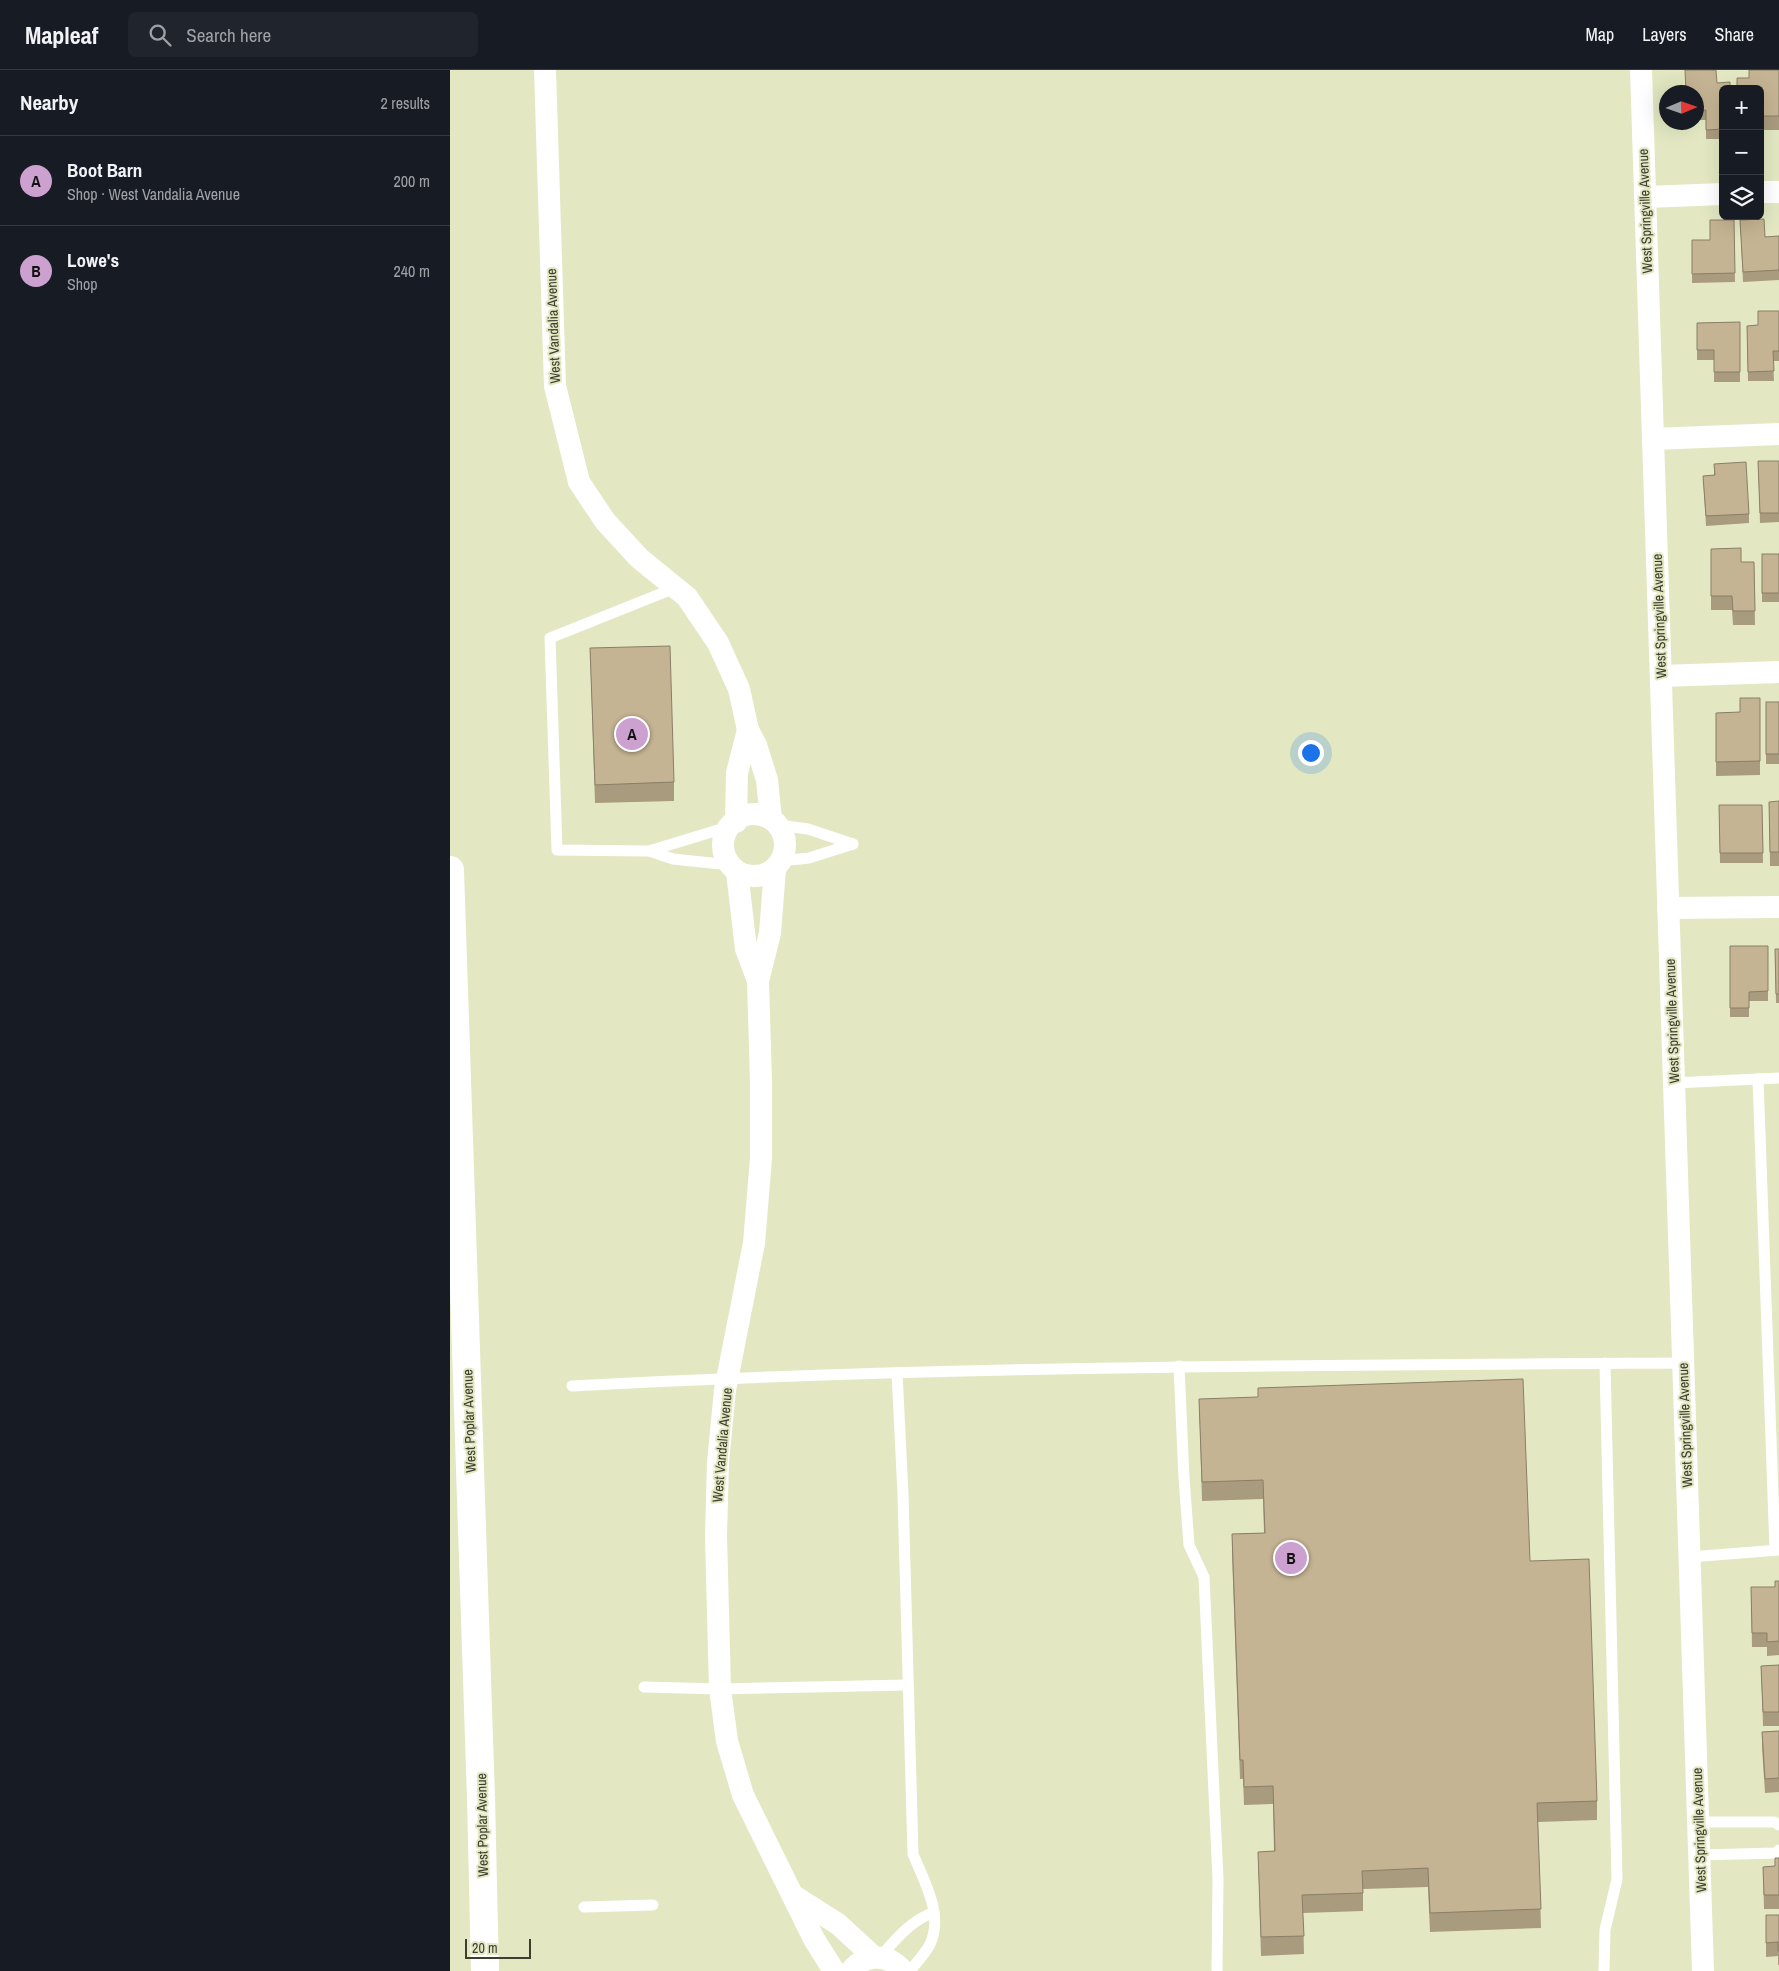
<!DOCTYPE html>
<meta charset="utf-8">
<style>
:root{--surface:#171b24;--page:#20242c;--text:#f1f3f6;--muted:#9ea1a6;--line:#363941;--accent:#cca0cf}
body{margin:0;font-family:"Archivo Narrow",sans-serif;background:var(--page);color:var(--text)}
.controls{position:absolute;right:15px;top:15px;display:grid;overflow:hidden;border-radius:8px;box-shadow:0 5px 20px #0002}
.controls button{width:45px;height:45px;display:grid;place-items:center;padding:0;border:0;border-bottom:1px solid var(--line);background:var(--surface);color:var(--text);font:25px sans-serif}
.compass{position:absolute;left:1209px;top:15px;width:45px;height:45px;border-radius:50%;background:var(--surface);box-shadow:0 5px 20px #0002;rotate:88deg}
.scale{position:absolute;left:15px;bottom:12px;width:66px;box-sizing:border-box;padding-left:5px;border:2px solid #3c3e2f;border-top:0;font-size:14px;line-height:18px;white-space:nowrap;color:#3c3e2f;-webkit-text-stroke:4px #e3e8c3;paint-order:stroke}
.you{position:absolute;left:860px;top:682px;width:18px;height:18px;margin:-12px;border:4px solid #fff;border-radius:50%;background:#1a73e8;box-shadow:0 0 0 8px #1a73e833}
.badge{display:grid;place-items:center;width:32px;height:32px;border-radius:50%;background:var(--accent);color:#111;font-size:16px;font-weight:700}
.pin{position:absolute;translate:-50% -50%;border:2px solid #fff;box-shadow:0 1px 5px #0006}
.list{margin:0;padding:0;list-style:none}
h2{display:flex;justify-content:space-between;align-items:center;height:65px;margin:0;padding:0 20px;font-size:21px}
h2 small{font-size:16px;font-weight:400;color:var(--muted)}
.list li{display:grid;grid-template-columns:32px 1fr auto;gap:15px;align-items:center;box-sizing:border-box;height:90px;padding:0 20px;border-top:1px solid var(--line)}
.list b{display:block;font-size:19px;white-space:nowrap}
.list p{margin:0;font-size:16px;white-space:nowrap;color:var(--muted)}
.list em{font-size:16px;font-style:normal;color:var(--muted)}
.icon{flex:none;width:28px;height:28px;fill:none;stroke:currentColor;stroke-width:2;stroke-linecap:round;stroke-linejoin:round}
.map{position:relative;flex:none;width:1329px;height:1901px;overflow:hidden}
header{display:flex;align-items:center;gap:30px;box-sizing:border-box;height:70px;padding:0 25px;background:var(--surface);border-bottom:1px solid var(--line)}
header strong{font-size:24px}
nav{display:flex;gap:28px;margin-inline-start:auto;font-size:18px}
.search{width:350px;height:45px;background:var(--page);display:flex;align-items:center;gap:12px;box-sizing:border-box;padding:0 18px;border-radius:8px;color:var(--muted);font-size:19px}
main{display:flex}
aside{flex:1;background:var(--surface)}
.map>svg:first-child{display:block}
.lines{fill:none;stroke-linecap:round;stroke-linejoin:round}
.lane{stroke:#fff;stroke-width:11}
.street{stroke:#fff;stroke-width:22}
.secondary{stroke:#fff;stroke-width:28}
.wall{fill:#a99b7e}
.building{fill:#c5b493;stroke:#8a7e67}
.labels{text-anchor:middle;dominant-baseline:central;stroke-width:4;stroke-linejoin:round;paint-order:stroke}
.street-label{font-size:14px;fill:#3c3e2f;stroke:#e3e8c3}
</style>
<header>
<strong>Mapleaf</strong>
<div class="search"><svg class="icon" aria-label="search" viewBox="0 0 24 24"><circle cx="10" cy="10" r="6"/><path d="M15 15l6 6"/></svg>Search here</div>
<nav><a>Map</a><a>Layers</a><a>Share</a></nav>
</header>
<main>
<aside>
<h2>Nearby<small>2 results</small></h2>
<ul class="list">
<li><span class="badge">A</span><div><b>Boot Barn</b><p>Shop · West Vandalia Avenue</p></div><em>200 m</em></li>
<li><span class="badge">B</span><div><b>Lowe's</b><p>Shop</p></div><em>240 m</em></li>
</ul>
</aside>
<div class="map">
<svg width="1329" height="1901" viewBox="0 0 1329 1901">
<rect width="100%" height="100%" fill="#e3e8c3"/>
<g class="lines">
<!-- lane -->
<g class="lane">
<polyline points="225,518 100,568 107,780 199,781 223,789 280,795"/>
<polyline points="328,755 358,759 403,774"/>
<polyline points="199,781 278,757"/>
<polyline points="331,791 359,788 403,774"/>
<polyline points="1308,1009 1325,1480"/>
<polyline points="1224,1013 1329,1008"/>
<polyline points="729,1296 734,1408 739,1475 754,1507 768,1809 767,1901"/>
<path d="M447 1303 453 1424 463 1784C474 1811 495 1847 479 1876 474 1885 466 1893 460 1901"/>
<path d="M122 1316C492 1296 863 1295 1233 1293"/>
<polyline points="1240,1487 1329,1480"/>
<polyline points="194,1617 270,1619 458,1615"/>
<polyline points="1248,1752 1324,1752 1329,1755"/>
<polyline points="1250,1785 1326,1783 1329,1780"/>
<polyline points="134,1837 203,1835"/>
<path d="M429 1888C447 1868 459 1852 484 1842"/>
<polyline points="1154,1901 1155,1860 1167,1809 1155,1293"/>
</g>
<!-- street -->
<g class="street">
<polyline points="95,0 105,316 129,412 155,451 189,488 237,527 268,573 289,619 298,660 306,675 317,710 321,749"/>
<polyline points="1191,0 1253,1901"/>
<polyline points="1310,122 1329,122"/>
<polyline points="1195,127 1273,124"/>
<polyline points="1203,369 1329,364"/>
<polyline points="1211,606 1329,602"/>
<circle cx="304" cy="775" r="31"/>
<polyline points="286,752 287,703 298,660"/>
<polyline points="325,799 320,863 308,911 311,1012 311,1088 304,1173 275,1320 268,1392 266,1466 270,1619 277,1671 293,1725 364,1869 384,1901"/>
<polyline points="287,802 296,879 308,911"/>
<polyline points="1218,838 1329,837"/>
<polyline points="344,1826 388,1854 424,1887"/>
<path d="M401 1901C415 1883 438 1883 453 1901"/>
</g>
<!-- secondary -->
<polyline class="secondary" points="0,800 31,1728 35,1901"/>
</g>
<!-- wall -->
<g class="wall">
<polygon points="1329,0 1329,60 1313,60 1313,69 1310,69 1310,19 1299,8"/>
<polygon points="1267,13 1273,19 1273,69 1256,69 1256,50 1246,50 1246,22"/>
<polygon points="1284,150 1285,212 1242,213 1242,170 1260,170"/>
<polygon points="1290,150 1315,167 1329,166 1329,210 1293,212"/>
<polygon points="1329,241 1329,291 1323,291 1324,311 1298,311 1297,256 1308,255"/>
<polygon points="1290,252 1290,312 1264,312 1264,290 1247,290 1247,253"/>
<polygon points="1308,391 1329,391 1329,452 1310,453"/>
<polygon points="1264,394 1299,444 1299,453 1256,456 1253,406 1264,405"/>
<polygon points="1261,479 1291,492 1304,492 1305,555 1283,555 1282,540 1261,540"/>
<rect x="1312" y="484" width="17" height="48"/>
<polygon points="140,578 224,712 224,731 145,733"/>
<polygon points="1310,628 1310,705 1266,706 1266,643 1290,642"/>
<rect x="1316" y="632" width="13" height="62"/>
<polygon points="1319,732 1329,732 1329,796 1320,796"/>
<polygon points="1269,735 1312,735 1313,793 1270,793"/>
<polygon points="1280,876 1318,876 1318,931 1299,931 1299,947 1280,947"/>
<polygon points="1325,879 1329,879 1329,933 1326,933"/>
<polygon points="749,1329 1080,1491 1147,1731 1147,1750 1088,1752 1091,1858 980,1862 978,1817 913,1819 913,1841 853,1843 854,1884 811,1886 808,1782 824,1781 823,1734 794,1735 793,1709 790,1709 782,1483 782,1464 814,1463 813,1429 752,1431"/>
<polygon points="1329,1511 1329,1585 1317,1586 1317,1577 1302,1577 1301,1517 1325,1517"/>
<polygon points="1329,1595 1329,1656 1313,1656 1311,1596"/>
<polygon points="1329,1661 1329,1722 1315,1723 1312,1676 1312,1662"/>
<polygon points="1329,1788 1329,1839 1314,1839 1313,1797 1325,1796"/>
<polygon points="1316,1845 1329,1845 1329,1895 1328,1895 1328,1886 1316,1887"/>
</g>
<!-- building -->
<g class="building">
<polygon points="1235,0 1266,0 1267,13 1280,12 1280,19 1273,19 1273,59 1256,60 1256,40 1246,41 1246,22 1236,22"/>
<polygon points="1299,0 1329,0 1329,46 1312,46 1313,55 1310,55 1310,19 1287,19 1287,8 1299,8"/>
<polygon points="1314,149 1315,167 1329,166 1329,200 1293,202 1290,150"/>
<polygon points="1260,150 1284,150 1285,203 1242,204 1242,170 1260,170"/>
<polygon points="1308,241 1329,241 1329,281 1323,281 1324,301 1298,302 1297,256 1308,255"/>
<polygon points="1290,252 1290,302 1264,302 1264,280 1247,280 1247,253"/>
<polygon points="1308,391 1329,391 1329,443 1310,443"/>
<polygon points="1296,392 1299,444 1256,446 1253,406 1265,405 1264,394"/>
<polygon points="1291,478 1291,492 1304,492 1305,541 1283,541 1282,526 1261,526 1261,479"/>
<rect x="1312" y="484" width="17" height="39"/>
<polygon points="220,576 224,712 145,715 140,578"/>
<polygon points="1290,628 1310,628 1310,691 1266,692 1266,643 1290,642"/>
<rect x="1316" y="632" width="13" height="52"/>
<polygon points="1329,731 1329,782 1320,782 1319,732"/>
<polygon points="1269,735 1312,735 1313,783 1270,783"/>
<polygon points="1280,876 1318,876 1318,921 1299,922 1299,938 1280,938"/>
<polygon points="1325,879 1329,879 1329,924 1326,924"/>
<polygon points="1073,1309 1080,1491 1139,1489 1147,1731 1087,1733 1091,1839 980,1843 978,1798 912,1801 913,1823 852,1825 854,1866 811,1867 808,1782 825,1781 823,1716 794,1717 793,1690 790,1690 782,1464 815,1463 813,1410 752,1412 749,1329 808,1327 808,1318"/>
<polygon points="1325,1511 1329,1511 1329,1571 1317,1572 1317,1563 1302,1563 1301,1517 1325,1517"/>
<polygon points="1329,1595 1329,1642 1313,1642 1311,1596"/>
<polygon points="1329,1661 1329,1708 1315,1709 1312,1662"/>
<polygon points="1325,1788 1329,1788 1329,1825 1314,1825 1313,1797 1325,1796"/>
<polygon points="1316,1845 1329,1845 1329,1881 1328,1881 1328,1872 1316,1873"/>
</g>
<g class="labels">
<!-- street labels -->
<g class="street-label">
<text transform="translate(1195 141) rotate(-92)">West Springville Avenue</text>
<text transform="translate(103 256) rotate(-92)">West Vandalia Avenue</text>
<text transform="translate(1209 546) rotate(-92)">West Springville Avenue</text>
<text transform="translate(1222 951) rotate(-92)">West Springville Avenue</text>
<text transform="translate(19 1351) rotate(-92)">West Poplar Avenue</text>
<text transform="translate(1235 1355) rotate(-92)">West Springville Avenue</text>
<text transform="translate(272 1375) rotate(-85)">West Vandalia Avenue</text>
<text transform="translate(32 1755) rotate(-91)">West Poplar Avenue</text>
<text transform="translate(1249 1760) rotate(-92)">West Springville Avenue</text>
</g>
</g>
</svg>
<div class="controls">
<button>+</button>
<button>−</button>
<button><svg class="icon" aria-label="layers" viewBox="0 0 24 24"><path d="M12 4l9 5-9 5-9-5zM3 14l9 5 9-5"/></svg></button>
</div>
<svg class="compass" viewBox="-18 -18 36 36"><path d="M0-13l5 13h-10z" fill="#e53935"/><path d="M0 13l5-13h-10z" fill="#9ea1a6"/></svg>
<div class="scale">20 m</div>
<div class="you"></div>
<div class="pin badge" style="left:182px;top:664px">A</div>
<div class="pin badge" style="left:841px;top:1488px">B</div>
</div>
</main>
